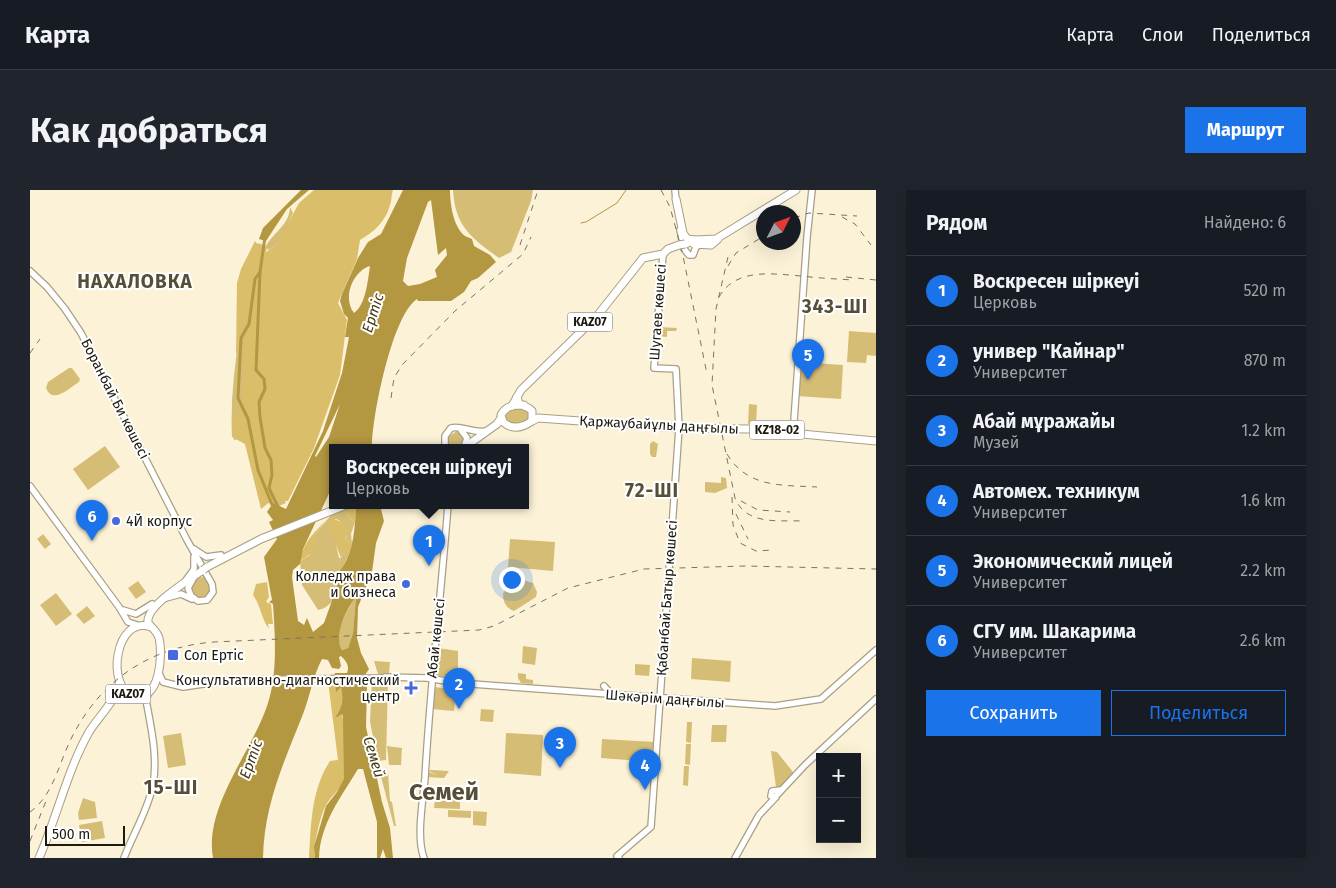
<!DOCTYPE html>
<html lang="ru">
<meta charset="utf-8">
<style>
:root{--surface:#171b24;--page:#20242c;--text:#f1f3f6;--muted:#9ea1a6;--line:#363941;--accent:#1a73e8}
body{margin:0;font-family:"Fira Sans",sans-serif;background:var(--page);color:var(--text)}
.controls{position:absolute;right:15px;bottom:15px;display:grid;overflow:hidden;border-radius:0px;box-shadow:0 5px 20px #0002}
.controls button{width:45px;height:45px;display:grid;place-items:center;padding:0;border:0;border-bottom:1px solid var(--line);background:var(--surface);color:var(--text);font:25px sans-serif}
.compass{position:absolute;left:726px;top:15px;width:45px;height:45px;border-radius:50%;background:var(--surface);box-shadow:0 5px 20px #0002;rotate:48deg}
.scale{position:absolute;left:15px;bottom:12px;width:80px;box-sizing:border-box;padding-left:5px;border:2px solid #1c190f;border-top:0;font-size:14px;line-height:18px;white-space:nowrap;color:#1c190f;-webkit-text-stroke:4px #fff;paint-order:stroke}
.you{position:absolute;left:481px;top:389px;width:18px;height:18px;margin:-12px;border:4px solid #fff;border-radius:50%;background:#1a73e8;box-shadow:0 0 0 8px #1a73e833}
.badge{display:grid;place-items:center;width:32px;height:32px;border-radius:50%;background:var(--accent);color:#fff;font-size:16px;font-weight:700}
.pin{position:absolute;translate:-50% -41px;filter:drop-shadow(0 1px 2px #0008)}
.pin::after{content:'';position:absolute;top:26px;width:18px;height:15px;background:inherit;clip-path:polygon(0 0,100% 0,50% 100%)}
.popup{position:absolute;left:299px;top:254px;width:200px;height:65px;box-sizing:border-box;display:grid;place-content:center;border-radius:0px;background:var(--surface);filter:drop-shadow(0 1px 4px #0005);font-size:16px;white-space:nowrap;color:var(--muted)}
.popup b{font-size:19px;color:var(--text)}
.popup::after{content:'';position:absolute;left:50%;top:100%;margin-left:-10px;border:10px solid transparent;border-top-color:var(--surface)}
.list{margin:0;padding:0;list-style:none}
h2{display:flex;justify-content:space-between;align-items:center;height:65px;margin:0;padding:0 20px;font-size:21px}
h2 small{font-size:16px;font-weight:400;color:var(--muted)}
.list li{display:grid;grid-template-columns:32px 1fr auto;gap:15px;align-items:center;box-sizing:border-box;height:70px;padding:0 20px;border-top:1px solid var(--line)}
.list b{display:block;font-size:19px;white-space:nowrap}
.list p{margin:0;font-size:16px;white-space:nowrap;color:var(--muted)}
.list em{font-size:16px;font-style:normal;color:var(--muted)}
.actions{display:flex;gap:10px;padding:15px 20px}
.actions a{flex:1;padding:11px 0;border:1px solid var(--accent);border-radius:0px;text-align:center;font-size:18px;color:var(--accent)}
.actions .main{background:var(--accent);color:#fff}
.map{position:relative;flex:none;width:846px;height:668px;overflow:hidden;border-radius:0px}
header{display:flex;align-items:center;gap:30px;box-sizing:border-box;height:70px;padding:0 25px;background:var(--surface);border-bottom:1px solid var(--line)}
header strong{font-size:24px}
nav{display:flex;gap:28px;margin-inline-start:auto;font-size:18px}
.intro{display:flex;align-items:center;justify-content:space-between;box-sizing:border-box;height:120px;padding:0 30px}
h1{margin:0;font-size:35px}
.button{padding:12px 22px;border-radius:0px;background:var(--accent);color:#fff;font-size:18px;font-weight:700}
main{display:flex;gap:30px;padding:0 30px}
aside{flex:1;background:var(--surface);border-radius:0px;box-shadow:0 5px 20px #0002}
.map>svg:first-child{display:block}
.green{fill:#d6bd75}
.forest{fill:#dbbe69}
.water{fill:#b39741;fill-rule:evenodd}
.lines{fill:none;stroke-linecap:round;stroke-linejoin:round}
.stream{stroke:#b39741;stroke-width:1}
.river{stroke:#b39741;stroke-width:3}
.major-casing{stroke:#a89f85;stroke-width:8}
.highway-casing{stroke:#a89f85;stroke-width:9}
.major{stroke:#fff;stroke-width:5.5}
.highway{stroke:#fff;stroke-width:7}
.rail{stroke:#7a7463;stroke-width:1;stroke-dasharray:6 6;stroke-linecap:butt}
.highway-bridge-casing{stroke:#a89f85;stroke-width:9;stroke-linecap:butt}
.highway-bridge{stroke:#fff;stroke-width:7}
.poi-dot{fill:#4869dc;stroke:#fff;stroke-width:2}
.labels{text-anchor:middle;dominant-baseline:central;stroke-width:4;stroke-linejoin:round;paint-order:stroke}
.shield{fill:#fff;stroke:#605e57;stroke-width:1}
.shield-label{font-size:12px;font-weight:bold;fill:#1c190f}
.street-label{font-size:14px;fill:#1c190f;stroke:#fff}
.poi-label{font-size:14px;fill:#1c190f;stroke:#fff;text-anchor:start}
.water-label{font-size:15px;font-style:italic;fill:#463a15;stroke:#fff}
.district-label{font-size:19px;font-weight:bold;letter-spacing:1px;fill:#564e37;stroke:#fff}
.town-label{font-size:24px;font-weight:bold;fill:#564e37;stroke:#fff}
</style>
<header>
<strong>Карта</strong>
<nav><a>Карта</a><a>Слои</a><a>Поделиться</a></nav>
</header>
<div class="intro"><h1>Как добраться</h1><a class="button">Маршрут</a></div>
<main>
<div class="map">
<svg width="846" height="668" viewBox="0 0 846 668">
<rect width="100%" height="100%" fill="#fcf2d7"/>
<!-- green -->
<g class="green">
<path d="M423 0H503L501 11 481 62 469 68C441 48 425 36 423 0Z"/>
<path d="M260 17 263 23C257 36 252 55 238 60L237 58 235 65 248 300 256 313 249 316 243 313 240 315 215 254 202 247C199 187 213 127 223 68L228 53 236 56C243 43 260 34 260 17Z"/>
<polygon points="629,137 647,138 646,141 637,141 637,147 628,146"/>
<polygon points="819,141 846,143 846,166 837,165 836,173 817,172"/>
<polygon points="769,172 813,175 811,209 767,206"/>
<path d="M39 178H42L50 189 49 192C39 198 23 215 16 198L18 192Z"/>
<polygon points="719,214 727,215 726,235 718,234"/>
<polygon points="496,217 502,228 490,235 476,233 473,222 476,219"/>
<polygon points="427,241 435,248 433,257 418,257 418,247"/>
<polygon points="623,251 628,254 626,267 622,267 620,264 620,254"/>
<polygon points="75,256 90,277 58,300 43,279"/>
<polygon points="691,287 696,288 697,298 685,303 675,302 675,292 691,293"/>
<path d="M309 315H314L318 327 325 332 321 344 322 354 315 349 317 346 309 330 305 329 299 337 305 350 309 368H311L316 358 319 364 313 377 307 384C314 396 302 419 288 420L272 395 270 371 280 365 285 345Z"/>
<polygon points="13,344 21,354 15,359 7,349"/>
<polygon points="480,349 525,352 523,381 478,377"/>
<path d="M175 386C180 395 183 400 176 408L165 409 160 397 166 389Z"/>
<path d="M493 390 503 393 507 402 506 407 484 421C476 418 473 412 473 404L475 400Z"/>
<polygon points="108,391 116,402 106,409 98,398"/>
<polygon points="26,403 42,424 26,436 10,415"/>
<path d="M326 406 323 443 318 458 312 460C302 445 318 418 326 406Z"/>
<polygon points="57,416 65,426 54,434 46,425"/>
<polygon points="493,456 507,458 505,475 492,473"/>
<polygon points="408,458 428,461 428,487 409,486 406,484"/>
<polygon points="662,468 701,471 700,492 661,489"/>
<polygon points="344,471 360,472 359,484 348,484"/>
<polygon points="605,474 620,475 619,486 605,485"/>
<polygon points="488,483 496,484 496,489 503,490 503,494 491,493 488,488"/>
<polygon points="342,489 357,489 358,491 356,570 348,571 340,532"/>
<polygon points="403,497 426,499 424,521 401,519"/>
<polygon points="451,519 464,520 463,532 450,531"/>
<polygon points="657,532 662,532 661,553 656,552"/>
<polygon points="682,535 697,535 696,552 681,552"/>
<polygon points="151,543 156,575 138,578 133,546"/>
<polygon points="476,543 513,545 511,586 474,583"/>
<polygon points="572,549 625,552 624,572 571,568"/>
<polygon points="656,554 661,554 660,575 655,574"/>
<polygon points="357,556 372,558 371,575 359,575"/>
<polygon points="741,561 747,562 763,582 751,599 746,597"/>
<polygon points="654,576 659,576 658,596 653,595"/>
<polygon points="401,580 419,581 414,588 397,587 398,582 408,585 398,581"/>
<polygon points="358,582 360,611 362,612 366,636 364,636 350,583"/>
<polygon points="53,608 65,612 67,628 49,630 48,623"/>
<polygon points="405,610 430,610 430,619 404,618"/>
<polygon points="418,620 441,621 441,628 418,627"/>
<polygon points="443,621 457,622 456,636 443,635"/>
<polygon points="72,631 75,648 52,652 49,635"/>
</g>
<!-- forest -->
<g class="forest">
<path d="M284 0H363C361 6 362 10 360 15 356 31 344 42 330 50L327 69 308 113 317 130 310 185 284 258 258 311H241L231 319 215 254 209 249 204 250 202 228 209 222C207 215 211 211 212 203 215 177 210 156 221 131L219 130 211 139 208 162 206 164 207 93 211 79 225 51 235 63 247 54 269 13Z"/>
<polygon points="314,315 326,315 325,332 318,327"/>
<polygon points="301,328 312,332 312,336 317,336 319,341 315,349 322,354 319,364 316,359 311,368 299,337"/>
<path d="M297 329 285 345 282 363 270 371C273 352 285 342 297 329Z"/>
<path d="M237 392 239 407 236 412 241 414 243 434H238L239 439C231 428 231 416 223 405L226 394Z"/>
<path d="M304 485 306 501 311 496 313 504 310 522C317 529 317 579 314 590 310 600 301 606 296 615 290 626 283 657 285 668H279C281 635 281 600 300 571L308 570 298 491Z"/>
</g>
<!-- water -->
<g class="water">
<polygon points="271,0 279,0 257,19 236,51 229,49 233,38"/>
<path d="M373 0H420C420 13 423 37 435 46 437 47 440 48 442 49L444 56 460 65 466 72 448 88 441 91 434 102 421 111H388L387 109C362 125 342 227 342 257H303V295L273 359 270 374 263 380 262 387 268 431 274 435 277 428 283 442 294 433 310 388 307 384C324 367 325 337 326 315H350L354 331 346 353 342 382 328 417 327 448 331 463 339 479 335 485 337 495 336 537 352 612 360 638 363 668H356L353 659 350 668H347V632L333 579H328C311 607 290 634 289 668H285L284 657 296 616 307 602 314 589 313 527 312 524 305 528C312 519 314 508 311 497L306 502 304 485 305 483H317C320 476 316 471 311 466L309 467 311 476 309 479 302 478 298 470 292 469C283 486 280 506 273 524 254 572 234 615 233 668H183C174 617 221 563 237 516 248 485 245 446 243 414L239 412 242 410 234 367 247 349 239 332 243 330 237 322 243 313 256 319 293 241 312 183 319 147H315L318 128 314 124 310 111 312 104 328 68 338 52 351 44ZM401 10 408 65 416 58 417 65 405 80 407 87 390 94 378 96 373 91 377 68 398 12ZM340 76C338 89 336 115 324 123 312 108 323 81 340 76ZM310 214 299 247 286 267 285 266ZM326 407 323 443 318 458 312 460C303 446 317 417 326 407Z"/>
</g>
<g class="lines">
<!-- stream -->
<polyline class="stream" points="551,33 556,32 587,13 596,0"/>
<!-- river -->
<g class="river">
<polyline points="235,47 230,82 225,89 219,134 211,148 208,208 218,229 228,280 243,317"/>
<polyline points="230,82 226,180 234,189 235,199 229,212 230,227 235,258 241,270 242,285 239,298 249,319"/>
</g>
<defs>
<g id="major">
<polyline points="645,0 646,11"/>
<polyline points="650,40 654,59 659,65 663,65 666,57 671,54"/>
<polyline points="0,81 17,97 35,119 51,143 157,350 182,394 183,402 177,410 168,411 161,406 158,398 164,387"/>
<polyline points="431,240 437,248 434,257"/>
<polyline points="763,245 777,47 782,0"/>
<path d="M415 257V246L421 238C432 235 444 244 457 241"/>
<polyline points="0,296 89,417 98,432 107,435"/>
<polyline points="164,359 176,367 191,365"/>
<polyline points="156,390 164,379 164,367"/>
<polyline points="136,408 151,404 162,409"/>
<polyline points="93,420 106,424 122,414"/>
<polyline points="129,483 133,492 153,497 200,490 358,488"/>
<polyline points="355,487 397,488 428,493 745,516 791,509 846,460"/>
<polyline points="574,496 582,505"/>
<polyline points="748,604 775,575 846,509"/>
<polyline points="746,607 741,606 742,601 751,600"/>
<path d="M94 668C103 644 118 620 123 595 128 567 121 537 116 510L119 502"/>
<path d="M394 668C386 648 393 610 395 588 400 497 411 406 418 315"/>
<polyline points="589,668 587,666 621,637 649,238 646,179 624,178 633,64"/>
<polyline points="705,668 729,625 745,608"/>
</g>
<g id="highway">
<polyline points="646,9 653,43 657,49 666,50"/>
<polyline points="655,54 666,50 686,49 766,0"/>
<polyline points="664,54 681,55 688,49"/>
<path d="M487 207 489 214C494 216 499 217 502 221V231C492 238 482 240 473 232L471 225C476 215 485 215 494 215"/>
<polyline points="482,216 491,200 567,126 613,68 633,64 638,59 649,55"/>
<polyline points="502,231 508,228 649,238 718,239 846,251"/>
<polyline points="435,257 467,234 471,228"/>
<polyline points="177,377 231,349 316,315"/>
<path d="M121 437C85 424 75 499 104 506 130 512 133 465 129 448 127 441 122 438 118 433 115 416 159 390 173 380"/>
<path d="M9 668C27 627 37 581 59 542 66 530 90 505 89 494"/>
</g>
</defs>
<!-- major casing -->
<use href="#major" class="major-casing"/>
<!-- highway casing -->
<use href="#highway" class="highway-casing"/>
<!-- major -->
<use href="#major" class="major"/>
<!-- highway -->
<use href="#highway" class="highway"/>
<!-- rail -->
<g class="rail">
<polyline points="631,0 640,17 652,61 677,184"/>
<polyline points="812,27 825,34 841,55"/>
<polyline points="764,28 779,23 827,26"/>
<polyline points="490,55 508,0"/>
<polyline points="749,60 750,52"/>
<path d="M698 67 686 119 682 195 705 308C716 336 750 330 774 331"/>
<polyline points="698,76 706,63 734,46"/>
<polyline points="816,87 846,90"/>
<path d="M689 107C706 77 744 84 771 86 788 88 806 89 823 90"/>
<polyline points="0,163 10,149"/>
<polyline points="361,208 364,188 372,175 425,121 493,64 501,47"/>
<path d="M697 264C717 298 752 295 787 297"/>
<polyline points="702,307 703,335 710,353 726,361 743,360"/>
<polyline points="711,311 728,320 760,322"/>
<polyline points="706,324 718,349"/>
<path d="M0 622C20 608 27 582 36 560 63 496 115 457 184 452L449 440 464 436 538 398 614 379 715 376 846 379"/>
<polyline points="0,651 16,611"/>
</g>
<defs>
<g id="highway-bridge">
<polyline points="649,55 655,54"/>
<polyline points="173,380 177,377"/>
</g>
</defs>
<!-- highway-bridge casing -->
<use href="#highway-bridge" class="highway-bridge-casing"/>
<!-- highway-bridge -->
<use href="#highway-bridge" class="highway-bridge"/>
</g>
<!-- markers -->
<g class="poi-dot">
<circle cx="86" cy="331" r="5"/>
<circle cx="376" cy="394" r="5"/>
<rect x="137" y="459" width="12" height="12" rx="2.5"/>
<path d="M378.5 490.5h5v5h5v5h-5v5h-5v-5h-5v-5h5z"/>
</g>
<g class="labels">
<!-- shield labels -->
<g class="shield">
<rect x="537.5" y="122.5" width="45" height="19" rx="4"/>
<rect x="719.5" y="230.5" width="55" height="19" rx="4"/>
<rect x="75.5" y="494.5" width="45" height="19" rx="4"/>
</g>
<g class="shield-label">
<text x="560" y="132">KAZ07</text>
<text x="747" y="240">KZ18-02</text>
<text x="98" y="504">KAZ07</text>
</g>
<!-- street labels -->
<g class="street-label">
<text transform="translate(628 122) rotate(-86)">Шугаев көшесі</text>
<text transform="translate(85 209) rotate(63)">Боранбай Би көшесі</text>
<text transform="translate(629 235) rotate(3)">Қаржаубайұлы даңғылы</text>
<text transform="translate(637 408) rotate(-86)">Қабанбай Батыр көшесі</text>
<text transform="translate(406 448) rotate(-84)">Абай көшесі</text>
<text transform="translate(635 509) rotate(4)">Шәкәрім даңғылы</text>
</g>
<!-- poi labels -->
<g class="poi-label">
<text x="96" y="331">4Й корпус</text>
<text x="366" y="386" text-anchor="end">Колледж права<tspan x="366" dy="16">и бизнеса</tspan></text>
<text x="154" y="465">Сол Ертіс</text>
<text x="370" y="490" text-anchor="end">Консультативно-диагностический<tspan x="370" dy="16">центр</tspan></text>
</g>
<!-- water labels -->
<g class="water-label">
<text transform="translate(343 123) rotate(-72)">Ертіс</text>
<text transform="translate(344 567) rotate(73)">Семей</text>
<text transform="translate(221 569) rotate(-70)">Ертіс</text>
</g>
<!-- district labels -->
<g class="district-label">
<text x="105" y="91">НАХАЛОВКА</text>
<text x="805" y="116">343-ШІ</text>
<text x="622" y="300">72-ШІ</text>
<text x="141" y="597">15-ШІ</text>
</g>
<!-- town labels -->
<g class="town-label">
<text x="414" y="602">Семей</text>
</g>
</g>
</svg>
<div class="controls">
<button>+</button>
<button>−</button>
</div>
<svg class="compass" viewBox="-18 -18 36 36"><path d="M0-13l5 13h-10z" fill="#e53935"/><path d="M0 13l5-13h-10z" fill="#9ea1a6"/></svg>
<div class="scale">500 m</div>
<div class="you"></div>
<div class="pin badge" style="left:399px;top:376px">1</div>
<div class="popup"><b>Воскресен шіркеуі</b>Церковь</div>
<div class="pin badge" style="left:429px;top:519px">2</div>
<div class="pin badge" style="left:530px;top:578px">3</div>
<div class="pin badge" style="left:615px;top:600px">4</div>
<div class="pin badge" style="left:778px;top:190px">5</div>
<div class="pin badge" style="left:62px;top:351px">6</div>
</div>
<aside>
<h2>Рядом<small>Найдено: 6</small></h2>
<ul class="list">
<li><span class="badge">1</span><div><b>Воскресен шіркеуі</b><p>Церковь</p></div><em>520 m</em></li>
<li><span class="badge">2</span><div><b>универ &quot;Кайнар&quot;</b><p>Университет</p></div><em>870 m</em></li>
<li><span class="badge">3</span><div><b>Абай мұражайы</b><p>Музей</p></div><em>1.2 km</em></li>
<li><span class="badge">4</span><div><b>Автомех. техникум</b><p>Университет</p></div><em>1.6 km</em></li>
<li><span class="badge">5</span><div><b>Экономический лицей</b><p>Университет</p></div><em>2.2 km</em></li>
<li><span class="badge">6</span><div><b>СГУ им. Шакарима</b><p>Университет</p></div><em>2.6 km</em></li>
</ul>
<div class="actions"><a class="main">Сохранить</a><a>Поделиться</a></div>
</aside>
</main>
